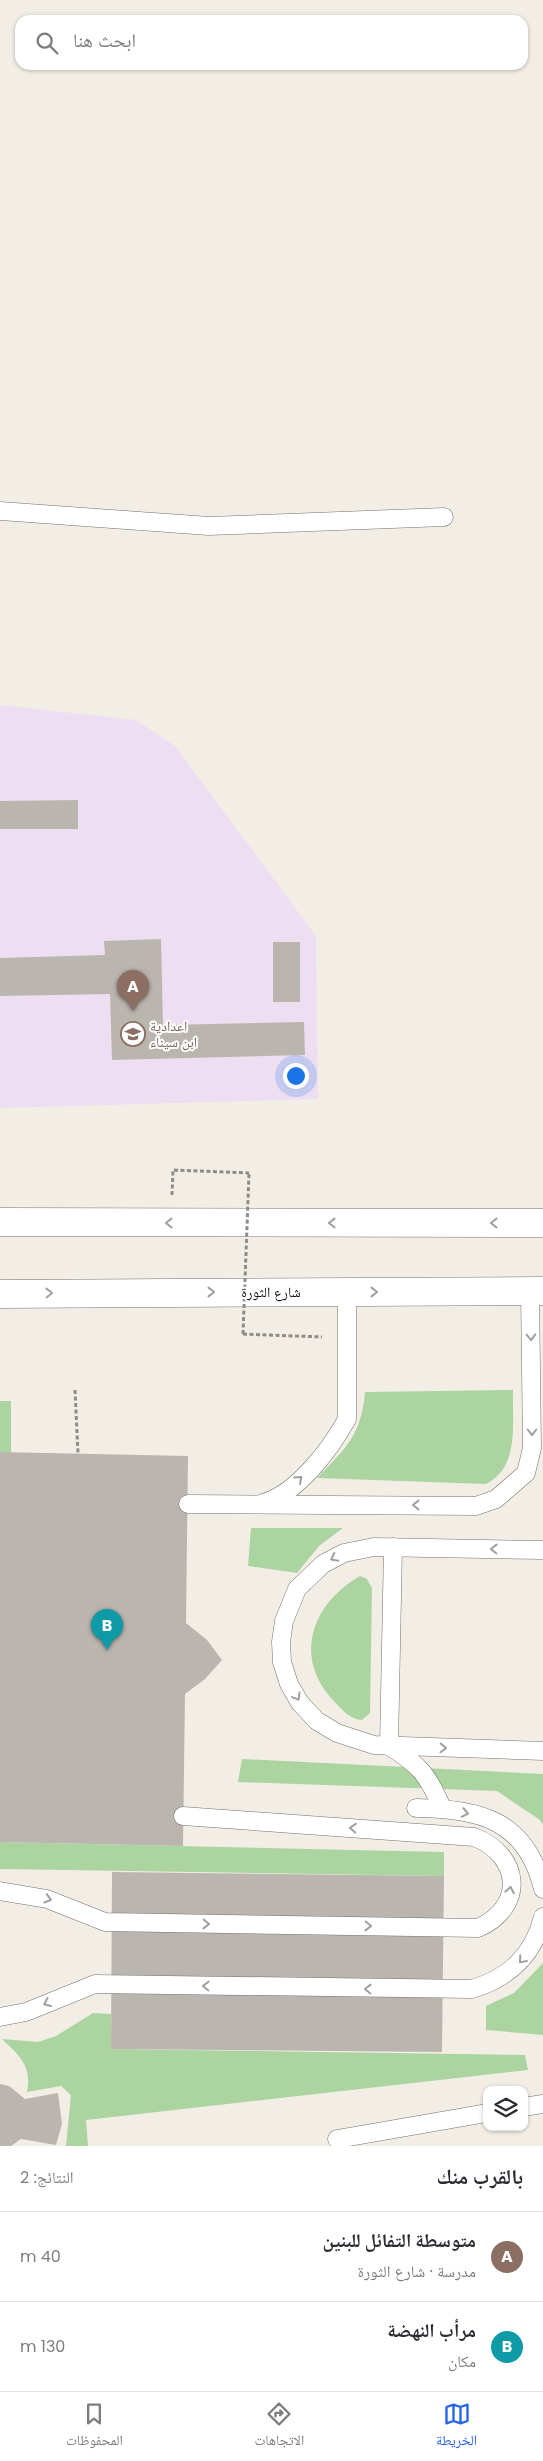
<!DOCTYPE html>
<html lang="ar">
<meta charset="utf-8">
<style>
:root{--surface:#fff;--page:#f2f2f3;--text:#2b2b33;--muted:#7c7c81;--line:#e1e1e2;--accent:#2563eb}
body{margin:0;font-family:Poppins,"Noto Naskh Arabic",sans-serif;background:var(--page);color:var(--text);direction:rtl}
.controls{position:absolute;right:15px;bottom:15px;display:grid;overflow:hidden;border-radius:10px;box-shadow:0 1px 4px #0004}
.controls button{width:45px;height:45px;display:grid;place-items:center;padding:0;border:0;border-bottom:1px solid var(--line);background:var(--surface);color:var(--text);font:25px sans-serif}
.you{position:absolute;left:295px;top:1075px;width:18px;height:18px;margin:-12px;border:4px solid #fff;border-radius:50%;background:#1a73e8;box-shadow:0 0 0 8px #1a73e833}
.badge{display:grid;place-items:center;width:32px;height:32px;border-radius:50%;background:var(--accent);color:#fff;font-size:16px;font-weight:700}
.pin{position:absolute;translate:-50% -41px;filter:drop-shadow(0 1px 2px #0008)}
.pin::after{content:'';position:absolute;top:26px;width:18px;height:15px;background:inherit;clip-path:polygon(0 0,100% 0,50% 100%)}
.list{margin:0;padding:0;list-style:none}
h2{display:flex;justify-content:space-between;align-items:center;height:65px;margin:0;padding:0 20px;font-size:21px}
h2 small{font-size:16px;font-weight:400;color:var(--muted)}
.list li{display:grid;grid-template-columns:32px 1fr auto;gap:15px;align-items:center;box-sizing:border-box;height:90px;padding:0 20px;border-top:1px solid var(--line)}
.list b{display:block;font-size:19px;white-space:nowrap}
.list p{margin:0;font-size:16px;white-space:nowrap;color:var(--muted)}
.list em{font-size:16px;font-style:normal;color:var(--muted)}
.icon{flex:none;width:28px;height:28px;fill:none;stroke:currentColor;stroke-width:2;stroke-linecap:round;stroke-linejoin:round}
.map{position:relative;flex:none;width:543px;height:2146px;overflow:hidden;direction:ltr}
.search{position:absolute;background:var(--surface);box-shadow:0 1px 4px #0004;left:15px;right:15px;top:15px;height:55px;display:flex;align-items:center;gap:12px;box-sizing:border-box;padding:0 18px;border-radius:15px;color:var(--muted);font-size:19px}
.sheet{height:245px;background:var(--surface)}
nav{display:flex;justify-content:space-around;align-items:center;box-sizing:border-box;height:70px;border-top:1px solid var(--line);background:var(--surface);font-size:14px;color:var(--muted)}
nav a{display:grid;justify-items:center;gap:2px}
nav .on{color:var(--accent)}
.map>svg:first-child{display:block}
.education{fill:#eedef1}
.green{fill:#abd4a1}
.building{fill:#bab6af}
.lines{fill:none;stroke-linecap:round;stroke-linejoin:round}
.service-casing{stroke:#74706a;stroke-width:19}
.secondary-casing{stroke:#74706a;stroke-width:29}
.path{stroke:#8f8c87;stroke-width:3;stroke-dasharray:4 2.5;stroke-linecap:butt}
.service{stroke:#fff;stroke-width:18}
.secondary{stroke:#fff;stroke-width:28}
.path-bridge{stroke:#8f8c87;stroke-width:3;stroke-dasharray:4 2.5;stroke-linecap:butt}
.oneway{stroke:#9f9f9e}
.labels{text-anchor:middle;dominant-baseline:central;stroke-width:4;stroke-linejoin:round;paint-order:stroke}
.education-label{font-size:14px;fill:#785e54;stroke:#fff;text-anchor:start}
.street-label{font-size:14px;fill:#0f0e0c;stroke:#fff}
</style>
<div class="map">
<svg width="543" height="2146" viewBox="0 0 543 2146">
<rect width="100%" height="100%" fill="#f2eee6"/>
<!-- education -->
<polygon class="education" points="0,705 136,720 175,746 316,936 318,1099 0,1108"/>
<!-- green -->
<g class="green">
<path d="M513 1390C512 1423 520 1467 486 1484L317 1478C346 1448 361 1436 365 1392Z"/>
<polygon points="0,1401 11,1401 11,1453 0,1452"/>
<polygon points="251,1528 343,1528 319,1546 297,1573 248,1566"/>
<path d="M360 1576 367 1579 372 1588 370 1713 362 1720C351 1720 342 1710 334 1701 293 1658 311 1604 360 1576Z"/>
<polygon points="242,1759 543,1774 543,1825 540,1820 497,1791 238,1782"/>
<polygon points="0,1842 444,1852 444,1876 0,1869"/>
<polygon points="543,1963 543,2035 486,2030 486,2006 514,1993"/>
<path d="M93 2013 111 2014V2049L525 2055 528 2070 86 2120 88 2146H66L71 2095 61 2086 27 2092C32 2066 20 2056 2 2039L38 2042 56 2036Z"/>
</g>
<!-- building -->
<g class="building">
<polygon points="78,800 78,829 0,829 0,801"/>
<polygon points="161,939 163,1025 304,1022 305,1055 112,1060 110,994 0,996 0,958 105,955 104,941"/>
<rect x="273" y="942" width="27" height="60"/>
<polygon points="0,1452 188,1456 186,1623 207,1640 222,1660 205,1679 185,1694 183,1846 0,1842"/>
<polygon points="112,1872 444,1876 442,2052 111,2049"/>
<polygon points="0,2084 9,2086 25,2099 58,2093 62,2124 56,2145 21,2139 11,2146 0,2146"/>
</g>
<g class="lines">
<defs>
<g id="service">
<polyline points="0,511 209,526 444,517"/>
<path d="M263 1503C297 1494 331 1448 347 1419V1292"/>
<polyline points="188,1504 476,1506 496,1499 526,1473 532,1448 530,1291"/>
<path d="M393 1547 389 1746C420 1765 428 1775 442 1808"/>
<polyline points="543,1550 374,1547 344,1553 323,1564 297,1589 284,1621 281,1642 282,1662 289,1684 300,1703 317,1721 337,1733 374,1745 543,1751"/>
<path d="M416 1808C481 1809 526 1820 543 1889"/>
<path d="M0 1891 47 1899 105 1922 478 1928C526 1907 521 1855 474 1837L183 1816"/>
<path d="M0 2017 26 2012 95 1984 472 1989C509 1978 533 1956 543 1917"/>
<polyline points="524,2107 543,2104"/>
<polyline points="337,2139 487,2113"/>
</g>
<g id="secondary">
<polyline points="0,1222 543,1223"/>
<polyline points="0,1294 543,1291"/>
</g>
</defs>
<!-- service casing -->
<use href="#service" class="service-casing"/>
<!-- secondary casing -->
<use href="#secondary" class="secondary-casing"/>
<!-- path -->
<g class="path">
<polyline points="172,1195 173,1170 249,1173"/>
<polyline points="243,1334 322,1337"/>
<polyline points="75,1390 78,1454"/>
</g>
<!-- service -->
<use href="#service" class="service"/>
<!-- secondary -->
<use href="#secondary" class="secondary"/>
<!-- path-bridge -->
<polyline class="path-bridge" points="243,1334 249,1173"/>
</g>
<!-- one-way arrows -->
<defs><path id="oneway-chevron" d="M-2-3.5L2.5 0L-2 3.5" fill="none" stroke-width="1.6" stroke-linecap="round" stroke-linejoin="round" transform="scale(1.25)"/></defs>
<g class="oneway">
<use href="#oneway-chevron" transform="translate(169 1223) rotate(-180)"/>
<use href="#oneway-chevron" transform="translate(332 1223) rotate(-180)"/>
<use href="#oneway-chevron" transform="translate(494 1223) rotate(-180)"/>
<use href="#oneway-chevron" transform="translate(211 1292)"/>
<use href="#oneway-chevron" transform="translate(374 1292)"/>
<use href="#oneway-chevron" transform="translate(49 1293) rotate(-1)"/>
<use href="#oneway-chevron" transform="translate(531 1337) rotate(88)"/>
<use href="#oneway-chevron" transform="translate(532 1432) rotate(90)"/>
<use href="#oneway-chevron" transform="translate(299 1479) rotate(-42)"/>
<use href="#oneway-chevron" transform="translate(416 1505) rotate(-180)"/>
<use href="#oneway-chevron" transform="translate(494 1549) rotate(-179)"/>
<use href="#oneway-chevron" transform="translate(334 1558) rotate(153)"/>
<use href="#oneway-chevron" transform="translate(297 1697) rotate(59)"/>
<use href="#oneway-chevron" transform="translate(443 1748) rotate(2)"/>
<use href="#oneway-chevron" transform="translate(465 1813) rotate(11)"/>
<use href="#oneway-chevron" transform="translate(353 1828) rotate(-176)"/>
<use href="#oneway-chevron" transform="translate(510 1890) rotate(-80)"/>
<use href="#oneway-chevron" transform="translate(48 1899) rotate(16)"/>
<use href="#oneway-chevron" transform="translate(206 1924) rotate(1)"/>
<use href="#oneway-chevron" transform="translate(368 1926) rotate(1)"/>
<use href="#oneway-chevron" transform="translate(522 1960) rotate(131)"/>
<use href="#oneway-chevron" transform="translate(206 1986) rotate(-179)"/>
<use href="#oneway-chevron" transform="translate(368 1989) rotate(-179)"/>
<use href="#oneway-chevron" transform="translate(47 2003) rotate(157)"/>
</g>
<!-- icons -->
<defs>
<symbol id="school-ring" viewBox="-11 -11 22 22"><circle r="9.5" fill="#fff" stroke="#8d6e63" stroke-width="1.5"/><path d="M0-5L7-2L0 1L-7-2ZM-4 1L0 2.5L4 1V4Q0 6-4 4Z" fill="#8d6e63"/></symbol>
</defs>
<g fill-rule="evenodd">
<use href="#school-ring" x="119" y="1020" width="28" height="28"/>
</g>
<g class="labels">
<!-- education labels -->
<g class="education-label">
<text x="150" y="1026">اعدادية<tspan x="150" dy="16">ابن سيناء</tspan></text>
</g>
<!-- street labels -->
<g class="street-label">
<text x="271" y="1292">شارع الثورة</text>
</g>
</g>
</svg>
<div class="controls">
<button><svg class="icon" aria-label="layers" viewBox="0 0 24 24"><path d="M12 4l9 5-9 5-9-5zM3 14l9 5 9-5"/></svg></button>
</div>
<div class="you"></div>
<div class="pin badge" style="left:133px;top:1011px;background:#8d6e63">A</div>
<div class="pin badge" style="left:107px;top:1650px;background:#0f9aa8">B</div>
<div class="search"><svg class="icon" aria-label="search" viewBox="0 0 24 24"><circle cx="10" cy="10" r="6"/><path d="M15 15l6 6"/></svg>ابحث هنا</div>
</div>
<section class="sheet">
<h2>بالقرب منك<small>النتائج: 2</small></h2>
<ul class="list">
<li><span class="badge" style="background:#8d6e63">A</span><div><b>متوسطة التفائل للبنين</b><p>مدرسة · شارع الثورة</p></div><em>40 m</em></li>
<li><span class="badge" style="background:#0f9aa8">B</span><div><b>مرأب النهضة</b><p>مكان</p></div><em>130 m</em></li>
</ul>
</section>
<nav>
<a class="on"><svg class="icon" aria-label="map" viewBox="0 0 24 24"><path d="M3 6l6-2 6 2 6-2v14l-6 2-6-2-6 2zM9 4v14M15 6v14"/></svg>الخريطة</a>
<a><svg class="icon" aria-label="directions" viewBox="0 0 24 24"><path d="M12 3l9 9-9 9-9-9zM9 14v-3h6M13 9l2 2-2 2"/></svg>الاتجاهات</a>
<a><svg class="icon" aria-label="saved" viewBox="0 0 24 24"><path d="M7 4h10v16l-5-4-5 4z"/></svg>المحفوظات</a>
</nav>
